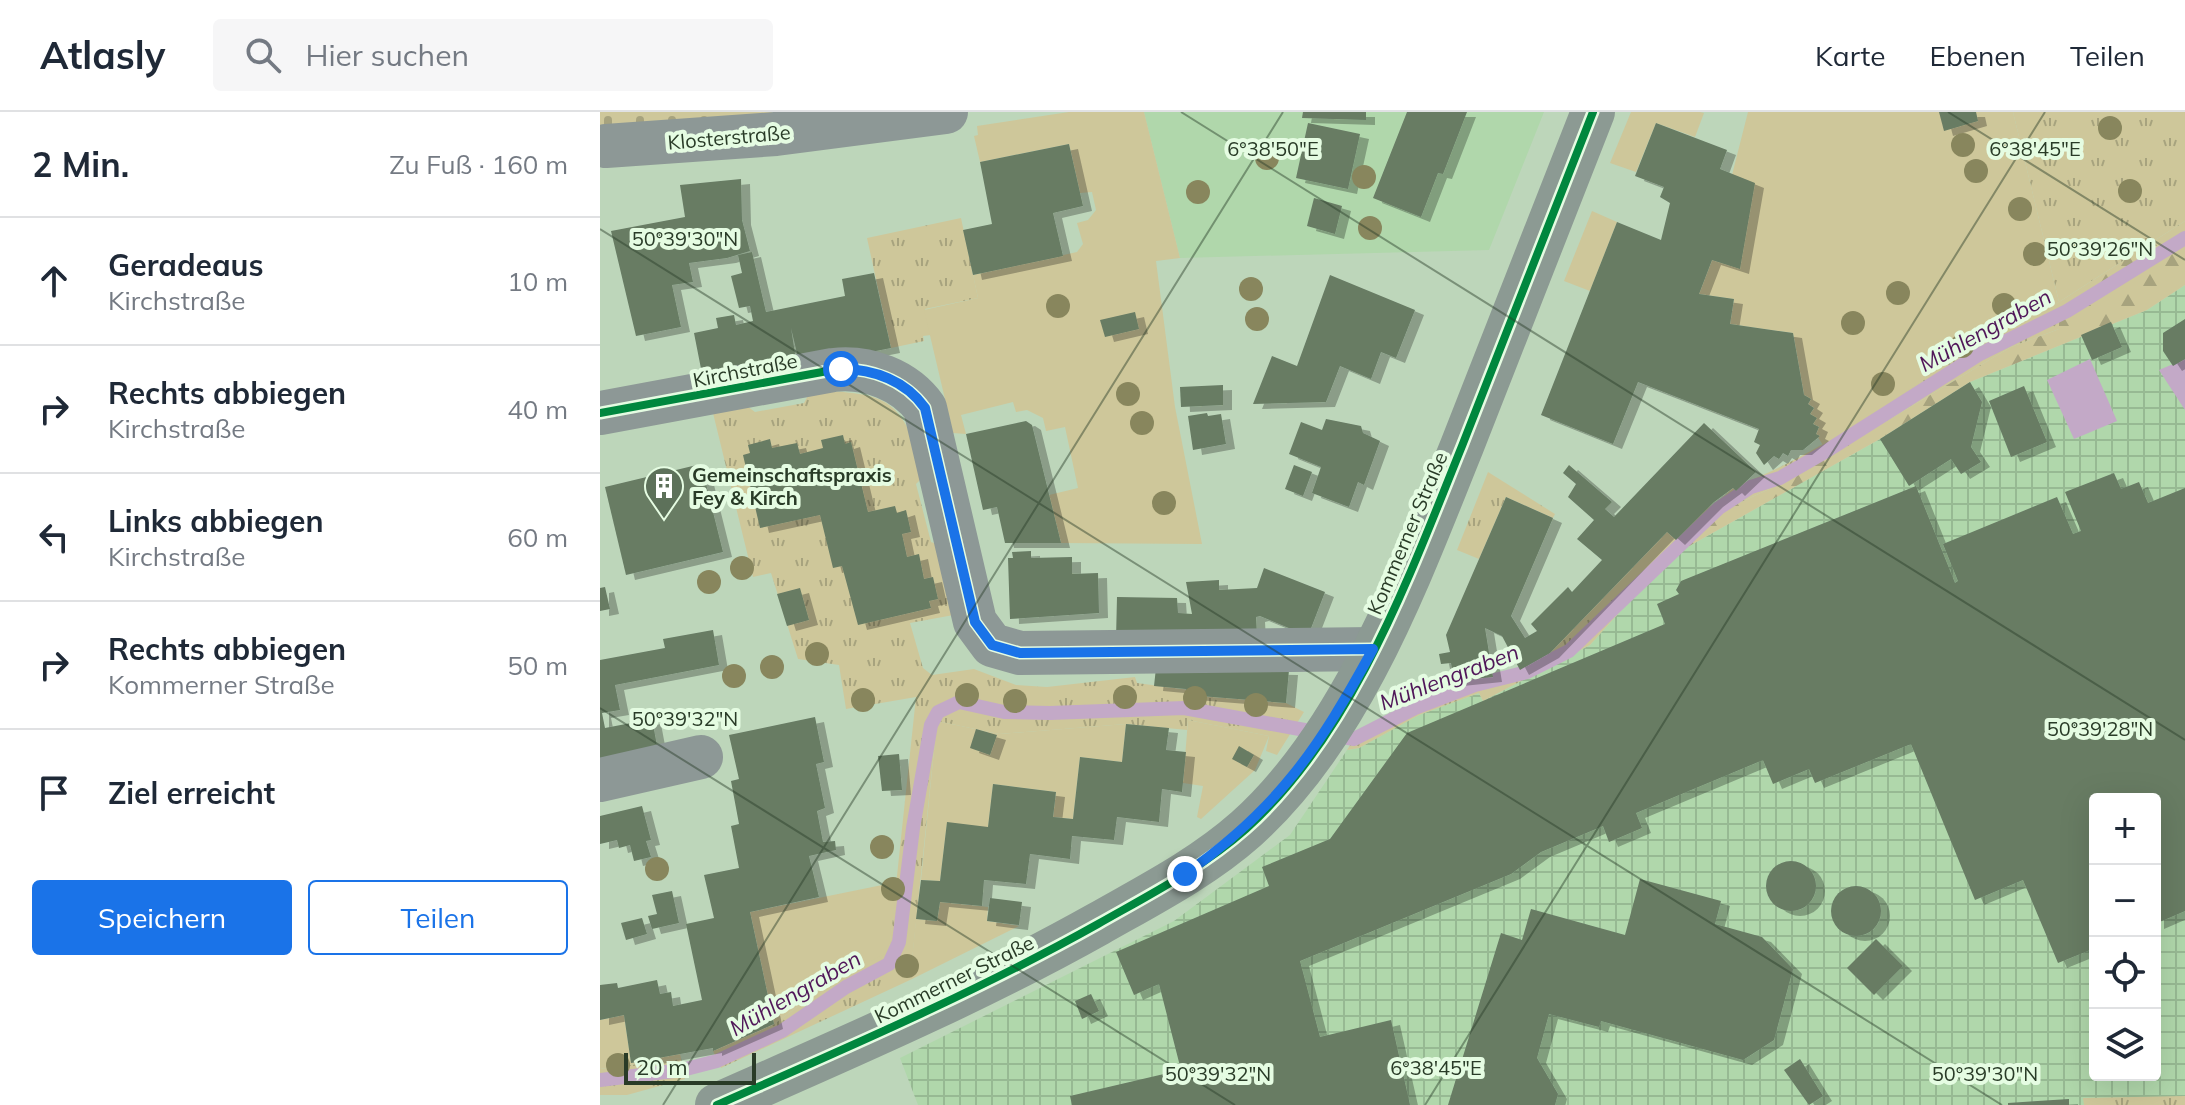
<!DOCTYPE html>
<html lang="de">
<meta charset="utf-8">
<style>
:root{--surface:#fff;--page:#f6f6f7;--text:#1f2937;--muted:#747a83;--line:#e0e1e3;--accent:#1a73e8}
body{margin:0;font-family:Mulish,sans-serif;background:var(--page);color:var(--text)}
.controls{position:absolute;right:24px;bottom:24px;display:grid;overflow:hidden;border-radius:8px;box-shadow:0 8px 32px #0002}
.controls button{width:72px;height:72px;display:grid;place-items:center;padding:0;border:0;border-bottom:2px solid var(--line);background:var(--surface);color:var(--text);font:40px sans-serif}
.scale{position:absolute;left:24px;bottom:20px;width:132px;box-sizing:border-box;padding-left:8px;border:4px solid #293b27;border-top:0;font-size:22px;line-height:28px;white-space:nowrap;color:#293b27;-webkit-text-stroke:6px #e5fce2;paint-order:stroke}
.stop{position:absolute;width:24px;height:24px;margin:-18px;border:6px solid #1a73e8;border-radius:50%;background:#fff}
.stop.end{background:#1a73e8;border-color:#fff;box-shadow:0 2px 8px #0008}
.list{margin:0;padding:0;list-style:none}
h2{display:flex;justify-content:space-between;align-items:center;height:104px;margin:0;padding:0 32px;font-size:34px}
h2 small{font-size:26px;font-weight:400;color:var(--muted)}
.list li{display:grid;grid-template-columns:52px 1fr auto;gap:24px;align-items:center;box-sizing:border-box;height:128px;padding:0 32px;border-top:2px solid var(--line)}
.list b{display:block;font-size:30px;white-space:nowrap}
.list p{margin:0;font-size:26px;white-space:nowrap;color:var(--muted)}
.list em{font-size:26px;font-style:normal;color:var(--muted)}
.actions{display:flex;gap:16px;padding:24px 32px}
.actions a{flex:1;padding:18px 0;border:2px solid var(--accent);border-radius:8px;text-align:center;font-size:28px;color:var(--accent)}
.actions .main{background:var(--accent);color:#fff}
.icon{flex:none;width:44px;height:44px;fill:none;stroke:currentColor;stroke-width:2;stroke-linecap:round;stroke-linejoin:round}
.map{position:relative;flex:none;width:1585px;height:993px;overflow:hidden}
header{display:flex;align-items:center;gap:48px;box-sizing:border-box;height:112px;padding:0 40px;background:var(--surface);border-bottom:2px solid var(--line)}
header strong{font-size:38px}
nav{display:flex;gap:44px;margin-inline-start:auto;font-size:28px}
.search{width:560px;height:72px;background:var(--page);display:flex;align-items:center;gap:20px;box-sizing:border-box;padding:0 28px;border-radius:8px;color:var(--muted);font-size:30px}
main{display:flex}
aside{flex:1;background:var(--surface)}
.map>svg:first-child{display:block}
.built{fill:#b0d7ab}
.industrial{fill:url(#industrial-grid);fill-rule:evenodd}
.grass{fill:url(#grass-tufts)}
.forest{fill:url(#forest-firs)}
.cemetery{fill:url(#cemetery-stones)}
.garden{fill:#cec79a}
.water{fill:#c3a9c7}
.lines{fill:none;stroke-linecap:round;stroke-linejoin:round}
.stream{stroke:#c3a9c7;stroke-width:14}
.building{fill:#677b64;filter:url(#shadow)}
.minor{stroke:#8d9896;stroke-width:44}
.primary{stroke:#8c9a93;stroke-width:44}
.cycleway-casing{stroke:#e5fce2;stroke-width:13}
.cycleway{stroke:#00873e;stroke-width:8}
.tree{fill:#88865d}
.route{stroke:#1a73e8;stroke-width:10}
.ticks{fill:none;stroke:#293b27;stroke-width:2;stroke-opacity:0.45}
.labels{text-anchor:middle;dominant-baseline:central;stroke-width:8;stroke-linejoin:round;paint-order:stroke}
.street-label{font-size:20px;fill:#293b27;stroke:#e5fce2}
.poi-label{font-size:20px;font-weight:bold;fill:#293b27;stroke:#e5fce2;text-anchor:start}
.water-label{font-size:22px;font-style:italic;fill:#501759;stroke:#e5fce2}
.ticks-label{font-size:20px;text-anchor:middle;fill:#293b27;stroke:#e5fce2;stroke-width:8;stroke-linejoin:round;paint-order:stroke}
</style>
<header>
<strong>Atlasly</strong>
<div class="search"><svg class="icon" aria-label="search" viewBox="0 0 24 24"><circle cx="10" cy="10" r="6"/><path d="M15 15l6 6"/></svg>Hier suchen</div>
<nav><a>Karte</a><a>Ebenen</a><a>Teilen</a></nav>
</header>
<main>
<aside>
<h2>2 Min.<small>Zu Fuß · 160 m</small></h2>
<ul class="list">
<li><svg class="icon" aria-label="ahead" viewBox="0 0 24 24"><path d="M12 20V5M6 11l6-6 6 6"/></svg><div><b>Geradeaus</b><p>Kirchstraße</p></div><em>10 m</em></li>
<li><svg class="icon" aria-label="right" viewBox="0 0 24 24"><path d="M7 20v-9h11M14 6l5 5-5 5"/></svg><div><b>Rechts abbiegen</b><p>Kirchstraße</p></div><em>40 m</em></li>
<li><svg class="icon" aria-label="left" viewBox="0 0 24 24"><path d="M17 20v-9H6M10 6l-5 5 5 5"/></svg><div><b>Links abbiegen</b><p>Kirchstraße</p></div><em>60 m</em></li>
<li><svg class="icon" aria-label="right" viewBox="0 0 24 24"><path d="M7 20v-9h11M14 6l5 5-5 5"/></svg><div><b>Rechts abbiegen</b><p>Kommerner Straße</p></div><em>50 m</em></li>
<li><svg class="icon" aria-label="arrive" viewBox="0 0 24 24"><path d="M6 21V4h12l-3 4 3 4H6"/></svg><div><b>Ziel erreicht</b></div></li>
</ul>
<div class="actions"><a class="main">Speichern</a><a>Teilen</a></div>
</aside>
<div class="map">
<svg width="1585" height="993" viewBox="0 0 1585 993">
<defs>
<pattern id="industrial-grid" width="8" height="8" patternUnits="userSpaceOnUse" patternTransform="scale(2)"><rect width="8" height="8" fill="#b0d7ab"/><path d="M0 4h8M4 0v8" fill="none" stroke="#97b993"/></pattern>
<pattern id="grass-tufts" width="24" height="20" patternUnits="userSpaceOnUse" patternTransform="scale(2)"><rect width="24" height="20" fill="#cec79a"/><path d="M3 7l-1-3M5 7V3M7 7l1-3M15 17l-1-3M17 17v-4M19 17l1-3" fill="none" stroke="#a7a37e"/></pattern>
<pattern id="forest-firs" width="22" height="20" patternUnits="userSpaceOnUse" patternTransform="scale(2)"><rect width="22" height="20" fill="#cec79a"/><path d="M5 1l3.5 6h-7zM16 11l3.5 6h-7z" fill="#a7a37e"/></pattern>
<pattern id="cemetery-stones" width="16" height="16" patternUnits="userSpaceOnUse" patternTransform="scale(2)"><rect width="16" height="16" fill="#cec79a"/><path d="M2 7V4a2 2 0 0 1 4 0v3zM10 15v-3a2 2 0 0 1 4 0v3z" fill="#a7a37e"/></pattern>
<filter id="shadow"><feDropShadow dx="9" dy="5" stdDeviation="0" flood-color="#0004"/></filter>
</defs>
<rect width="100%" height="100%" fill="#bdd6ba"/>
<!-- built -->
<polygon class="built" points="544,0 944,0 889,138 580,146"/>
<!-- industrial -->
<path class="industrial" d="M1585 173V993H318L300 946 574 809 690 723 747 638 759 636 819 603 879 581 883 589 990 533 1044 473 1084 437 1280 327 1370 270 1547 198ZM1495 687H1555V963H1495Z"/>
<!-- grass -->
<g class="grass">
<path d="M1413 0H1585V109L1459 190V217L1411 235 1184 370 1120 400 1044 473 990 533 883 589 879 581 819 603 759 636 747 638 761 616 773 614 877 567 918 560 950 541 1067 420 1116 391 1133 376 1136 379 1144 371C1260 325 1345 239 1459 190Z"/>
<polygon points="361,106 378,186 325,197 331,223 323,224 324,229 291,236 267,126"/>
<path d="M211 278C291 282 301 285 325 363L316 372 331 430 342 434 359 502 310 511 323 556 332 563 374 557 416 573 447 575 535 565 537 571 589 578V583L686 591 704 600 677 643 666 639 669 624 588 608 587 618 526 612 399 622 337 609 310 868 121 956 113 939 174 912 238 865 289 839 316 585 246 597 239 553 198 547 171 461 153 465 112 297 143 291 155 300 204 291Z"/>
<polygon points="888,360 955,402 953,406 906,385 879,447 857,438"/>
<polygon points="81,946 85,967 27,983 0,983 0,957"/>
<polygon points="1585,984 1585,993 1484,993 1483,986"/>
</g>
<!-- forest -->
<polygon class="forest" points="1585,109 1585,173 1547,198 1370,270 1280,327 1084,437 1120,400 1184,370 1411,235 1459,217 1459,190"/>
<!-- cemetery -->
<polygon class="cemetery" points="0,0 172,0 175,11 0,50"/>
<!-- garden -->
<g class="garden">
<polygon points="469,0 544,0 580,146 556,149 575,295 602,432 461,431 449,383 478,376 465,315 446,319 443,306 427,298 416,300 413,290 361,303 366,322 353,321 324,198 378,186 373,163 477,140 483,132 477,111 488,108 496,98 492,80 480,81 469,32 380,50 374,24 378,23 377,14"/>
<polygon points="1031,0 1100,0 1104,1 1095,25 1056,11 1036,60 1010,51"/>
<polygon points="1148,0 1413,0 1459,190 1392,222 1224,335 1216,322 1219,315 1213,312 1216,306 1210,302 1214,296 1208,292 1211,287 1204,283 1193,221 1130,212 1134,187 1099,182 1112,148 1140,156 1132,63"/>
<polygon points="992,99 1017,110 990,179 964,169"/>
<polygon points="588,608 669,624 655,658 601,707 597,705 603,674 583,671"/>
<polygon points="337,609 399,622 526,612 522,650 480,645 473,707 453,705 456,680 393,672 388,716 347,711 340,769 321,768"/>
<polygon points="297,770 289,840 238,865 174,912 150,800"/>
<polygon points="340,790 388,795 387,809 419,814 310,868 316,807 337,809"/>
<polygon points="24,903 31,951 80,942 81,946 0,957 0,908"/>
</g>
<!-- water -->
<g class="water">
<polygon points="1490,247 1517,309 1474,327 1447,268"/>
<polygon points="1585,247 1585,298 1559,258"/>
</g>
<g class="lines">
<!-- stream -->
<polyline class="stream" points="0,968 82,958 117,949 182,919 246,875 289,852 299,830 313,716 331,613 338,600 359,590 404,600 450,601 584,596 754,627 815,596 875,573 927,560 969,539 1119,396 1151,375 1180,366 1225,340 1378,243 1467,199 1585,126"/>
</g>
<!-- building -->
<g class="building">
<polygon points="703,0 766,0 766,8 702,6"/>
<polygon points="807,0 867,0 843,62 838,61 821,105 773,86"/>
<polygon points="1339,0 1376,0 1378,9 1344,19"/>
<polygon points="708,11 760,22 748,77 696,66"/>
<polygon points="1056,11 1127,38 1120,57 1155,71 1140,157 1112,148 1099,182 1134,187 1130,212 1193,221 1204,283 1211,287 1208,292 1214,296 1210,302 1217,306 1213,312 1219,315 1216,322 1220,324 1203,338 1191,338 1188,344 1183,341 1179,347 1174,344 1164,353 1156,341 1160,333 1154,330 1159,317 1038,270 1013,332 941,303 1017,110 1061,128 1070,91 1060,85 1064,75 1035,64"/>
<polygon points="469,32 483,94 453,101 463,144 373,163 363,118 392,112 380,50"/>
<polygon points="141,67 142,108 150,139 127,146 89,151 93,170 72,173 81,215 36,224 11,119 85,105 80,73"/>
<polygon points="714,86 742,94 735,122 707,114"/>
<polygon points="152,140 166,200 245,184 242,167 274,161 291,236 200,254 191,216 197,254 104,272 94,221 118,216 116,206 134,203 136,213 153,209 150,194 139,196 131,164 142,161 138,143"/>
<polygon points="730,163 815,198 796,246 781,240 771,267 740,254 726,290 653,292 672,244 697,254"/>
<polygon points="535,200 539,217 505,225 500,208"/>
<polygon points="1585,207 1585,247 1573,254 1563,239 1563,221"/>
<polygon points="1511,210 1522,235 1492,248 1481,223"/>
<polygon points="1370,270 1382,290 1371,335 1381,350 1361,362 1351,347 1309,374 1280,327"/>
<polygon points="623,273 623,293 581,295 580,275"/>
<polygon points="1424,274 1447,330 1411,345 1389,289"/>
<polygon points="607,301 608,304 621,302 626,332 593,338 588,304"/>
<polygon points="726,307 761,314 763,321 780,329 764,373 758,370 749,395 712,381 721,355 689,342 701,310 722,318"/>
<polygon points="426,309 432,313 461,431 405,431 397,395 383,398 366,322"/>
<polygon points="1104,311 1156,360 1136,379 1133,376 1114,390 1076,428 1067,420 950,541 920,558 902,524 885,516 893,565 854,569 851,551 841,552 839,542 850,540 846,523 906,385 953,406 911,504 925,526 937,519 931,512 968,475 972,480 1002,448 977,427 994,408 968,385 976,372 963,361 969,353 1012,390 1005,397 1014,405"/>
<polygon points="243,323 245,332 251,330 268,400 295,394 297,401 306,398 311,420 302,422 307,445 319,442 324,467 333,465 338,487 329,489 331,496 258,513 242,454 233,456 220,403 160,416 143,343 150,341 148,333 170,327 172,336 197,331 200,342 223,336 221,328"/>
<polygon points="101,352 123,440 26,463 5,375"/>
<polygon points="694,353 712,360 703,384 685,377"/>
<polygon points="1514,361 1521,377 1539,370 1548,391 1585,376 1585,799 1555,812 1555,687 1495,687 1495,836 1458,851 1423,768 1375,788 1311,632 1215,671 1209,657 1173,672 1163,648 1036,701 1042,716 1009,730 1003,714 941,740 911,762 700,849 720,925 791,908 810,993 472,993 470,984 581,958 559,872 534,883 516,840 669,774 662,755 730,727 807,621 1065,512 1057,492 1079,482 1076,478 1081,469 1316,374 1355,471 1358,469 1343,432 1457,385 1473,422 1481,419 1465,380"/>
<polygon points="431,439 431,446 472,445 472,462 498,461 499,501 410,507 408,446 413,446 412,440"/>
<polygon points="664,456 725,480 708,524 660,504 656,505 657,524 516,527 517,485 577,486 578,501 592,502 586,470 619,468 619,478 657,476"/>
<polygon points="5,475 10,497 0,499 0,476"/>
<polygon points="200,476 209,508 187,514 177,482"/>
<polygon points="113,518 119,553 15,573 20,598 2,601 5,616 52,607 58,639 0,651 0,548 65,536 63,527"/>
<polygon points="556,556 689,558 686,591 588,583 586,577 554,574"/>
<polygon points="215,605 224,650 216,652 225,696 217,699 223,730 235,729 236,738 209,744 219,785 150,800 174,912 113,939 113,936 31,951 24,903 0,908 0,873 17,871 18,876 57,868 60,882 71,880 73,894 102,888 86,812 114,806 104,763 139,756 131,714 139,712 131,669 139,667 129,623"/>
<polygon points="526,612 569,616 566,638 586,640 582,680 562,677 559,710 517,705 514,728 472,724 470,747 430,742 426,772 384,768 382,794 340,790 337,809 316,807 321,768 340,769 347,710 388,715 393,672 456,680 453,705 473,707 480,645 522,650"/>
<polygon points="376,617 397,623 390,643 370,636"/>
<polygon points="639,634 654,643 647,655 632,647"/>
<polygon points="299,642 302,678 282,679 278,644"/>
<polygon points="42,694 51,728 46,729 51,745 34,749 30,733 19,736 17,728 0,732 0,704"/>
<circle cx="1191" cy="774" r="25"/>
<polygon points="1040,767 1121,789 1115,812 1162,825 1193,857 1174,928 1143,948 1001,909 999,915 949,902 937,946 958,982 955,993 848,993 901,821 922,828 931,797 1025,823"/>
<circle cx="1256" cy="799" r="25"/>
<polygon points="72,779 79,811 52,817 48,804 57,802 52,783"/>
<polygon points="390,786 422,790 419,813 387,809"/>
<polygon points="42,806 47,822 26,828 21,811"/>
<polygon points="1276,827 1303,854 1274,883 1247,856"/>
<polygon points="491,882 499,899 482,907 475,889"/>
<polygon points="1200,947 1223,984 1209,993 1184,958"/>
<polygon points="1469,987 1469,993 1408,993 1408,991"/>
</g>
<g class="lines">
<!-- minor -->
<g class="minor">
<polyline points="6,34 176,22 346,0"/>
<path d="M0 301 233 258C268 254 305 268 325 296L375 510 392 533 420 541 773 537"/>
<polyline points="0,668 101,645"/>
</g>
<!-- primary -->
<path class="primary" d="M117 993C246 936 375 881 498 812 549 783 602 756 646 717 753 621 809 465 862 334 906 223 949 111 993 0"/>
<defs>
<g id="cycleway">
<path d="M0 301 233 258C268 254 305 268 325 296L375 510 392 533 420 541 773 537"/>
<path d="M117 993C246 936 375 881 498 812 549 783 602 756 646 717 753 621 809 465 862 334 906 223 949 111 993 0"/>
</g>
</defs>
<!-- cycleway casing -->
<use href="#cycleway" class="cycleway-casing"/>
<!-- cycleway -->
<use href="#cycleway" class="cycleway"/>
</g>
<!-- trees -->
<g class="tree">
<circle cx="1510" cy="16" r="12"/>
<circle cx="1363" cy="33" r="12"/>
<circle cx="667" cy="46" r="12"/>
<circle cx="1376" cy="59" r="12"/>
<circle cx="764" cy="65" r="12"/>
<circle cx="1530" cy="79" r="12"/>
<circle cx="598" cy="80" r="12"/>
<circle cx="1420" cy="97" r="12"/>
<circle cx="770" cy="116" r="12"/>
<circle cx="1435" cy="142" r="12"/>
<circle cx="651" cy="177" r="12"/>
<circle cx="1298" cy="181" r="12"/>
<circle cx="1404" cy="193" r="12"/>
<circle cx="458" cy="194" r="12"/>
<circle cx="657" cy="207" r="12"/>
<circle cx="1253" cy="211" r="12"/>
<circle cx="1362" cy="234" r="12"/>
<circle cx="1283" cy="272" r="12"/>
<circle cx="528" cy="282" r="12"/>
<circle cx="542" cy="311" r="12"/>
<circle cx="564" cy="391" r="12"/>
<circle cx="142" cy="456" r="12"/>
<circle cx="109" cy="470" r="12"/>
<circle cx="217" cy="542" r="12"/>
<circle cx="172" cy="555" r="12"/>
<circle cx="134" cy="564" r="12"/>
<circle cx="367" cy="583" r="12"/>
<circle cx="525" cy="585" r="12"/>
<circle cx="595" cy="586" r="12"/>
<circle cx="263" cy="588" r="12"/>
<circle cx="415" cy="589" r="12"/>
<circle cx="656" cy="593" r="12"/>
<circle cx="282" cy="735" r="12"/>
<circle cx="57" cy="757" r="12"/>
<circle cx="293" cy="777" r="12"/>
<circle cx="307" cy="854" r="12"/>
<circle cx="18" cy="953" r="12"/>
</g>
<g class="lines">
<!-- route -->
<path class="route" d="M241 257C274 257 306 269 325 296L375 510 392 533 420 541 773 537C719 636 678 697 585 762"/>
</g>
<!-- ticks -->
<path class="ticks" d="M581 0 1585 628M1348 0 1585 148M0 117 1402 993M0 596 635 993M63 993 683 0M825 993 1445 0"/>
<!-- icons -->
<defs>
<symbol id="building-pin" viewBox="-11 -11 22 30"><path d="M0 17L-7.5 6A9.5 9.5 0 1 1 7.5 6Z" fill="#5d715a" stroke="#e5fce2"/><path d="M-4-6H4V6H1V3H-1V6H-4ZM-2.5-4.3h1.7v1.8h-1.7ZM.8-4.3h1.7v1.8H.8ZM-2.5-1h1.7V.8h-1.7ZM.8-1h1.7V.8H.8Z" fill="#fff"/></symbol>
</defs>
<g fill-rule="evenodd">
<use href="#building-pin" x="42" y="352" width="44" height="60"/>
</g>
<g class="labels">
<!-- street labels -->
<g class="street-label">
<text transform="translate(129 25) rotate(-5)">Klosterstraße</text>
<text transform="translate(145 258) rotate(-11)">Kirchstraße</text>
<text transform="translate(807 421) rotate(-67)">Kommerner Straße</text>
<text transform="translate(354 867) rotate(-26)">Kommerner Straße</text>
</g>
<!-- poi labels -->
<g class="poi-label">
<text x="92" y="362">Gemeinschaftspraxis<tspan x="92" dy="23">Fey &amp; Kirch</tspan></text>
</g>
<!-- water labels -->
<g class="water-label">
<text transform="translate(1385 218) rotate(-29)">Mühlengraben</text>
<text transform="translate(849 565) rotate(-21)">Mühlengraben</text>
<text transform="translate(195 881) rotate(-30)">Mühlengraben</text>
</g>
</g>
<g class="ticks-label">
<text x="673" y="44">6°38'50"E</text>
<text x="1435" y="44">6°38'45"E</text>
<text x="85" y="134">50°39'30"N</text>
<text x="1500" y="144">50°39'26"N</text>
<text x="85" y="614">50°39'32"N</text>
<text x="1500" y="624">50°39'28"N</text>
<text x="836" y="963">6°38'45"E</text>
<text x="618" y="969">50°39'32"N</text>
<text x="1385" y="969">50°39'30"N</text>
</g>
</svg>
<div class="controls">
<button>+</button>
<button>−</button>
<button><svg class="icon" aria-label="locate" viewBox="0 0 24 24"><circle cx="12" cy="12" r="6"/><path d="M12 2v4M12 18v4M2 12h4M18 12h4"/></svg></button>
<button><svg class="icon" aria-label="layers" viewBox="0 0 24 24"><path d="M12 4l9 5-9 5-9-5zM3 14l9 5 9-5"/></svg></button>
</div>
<div class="scale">20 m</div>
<div class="stop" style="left:241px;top:257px"></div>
<div class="stop end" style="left:585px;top:762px"></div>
</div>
</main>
